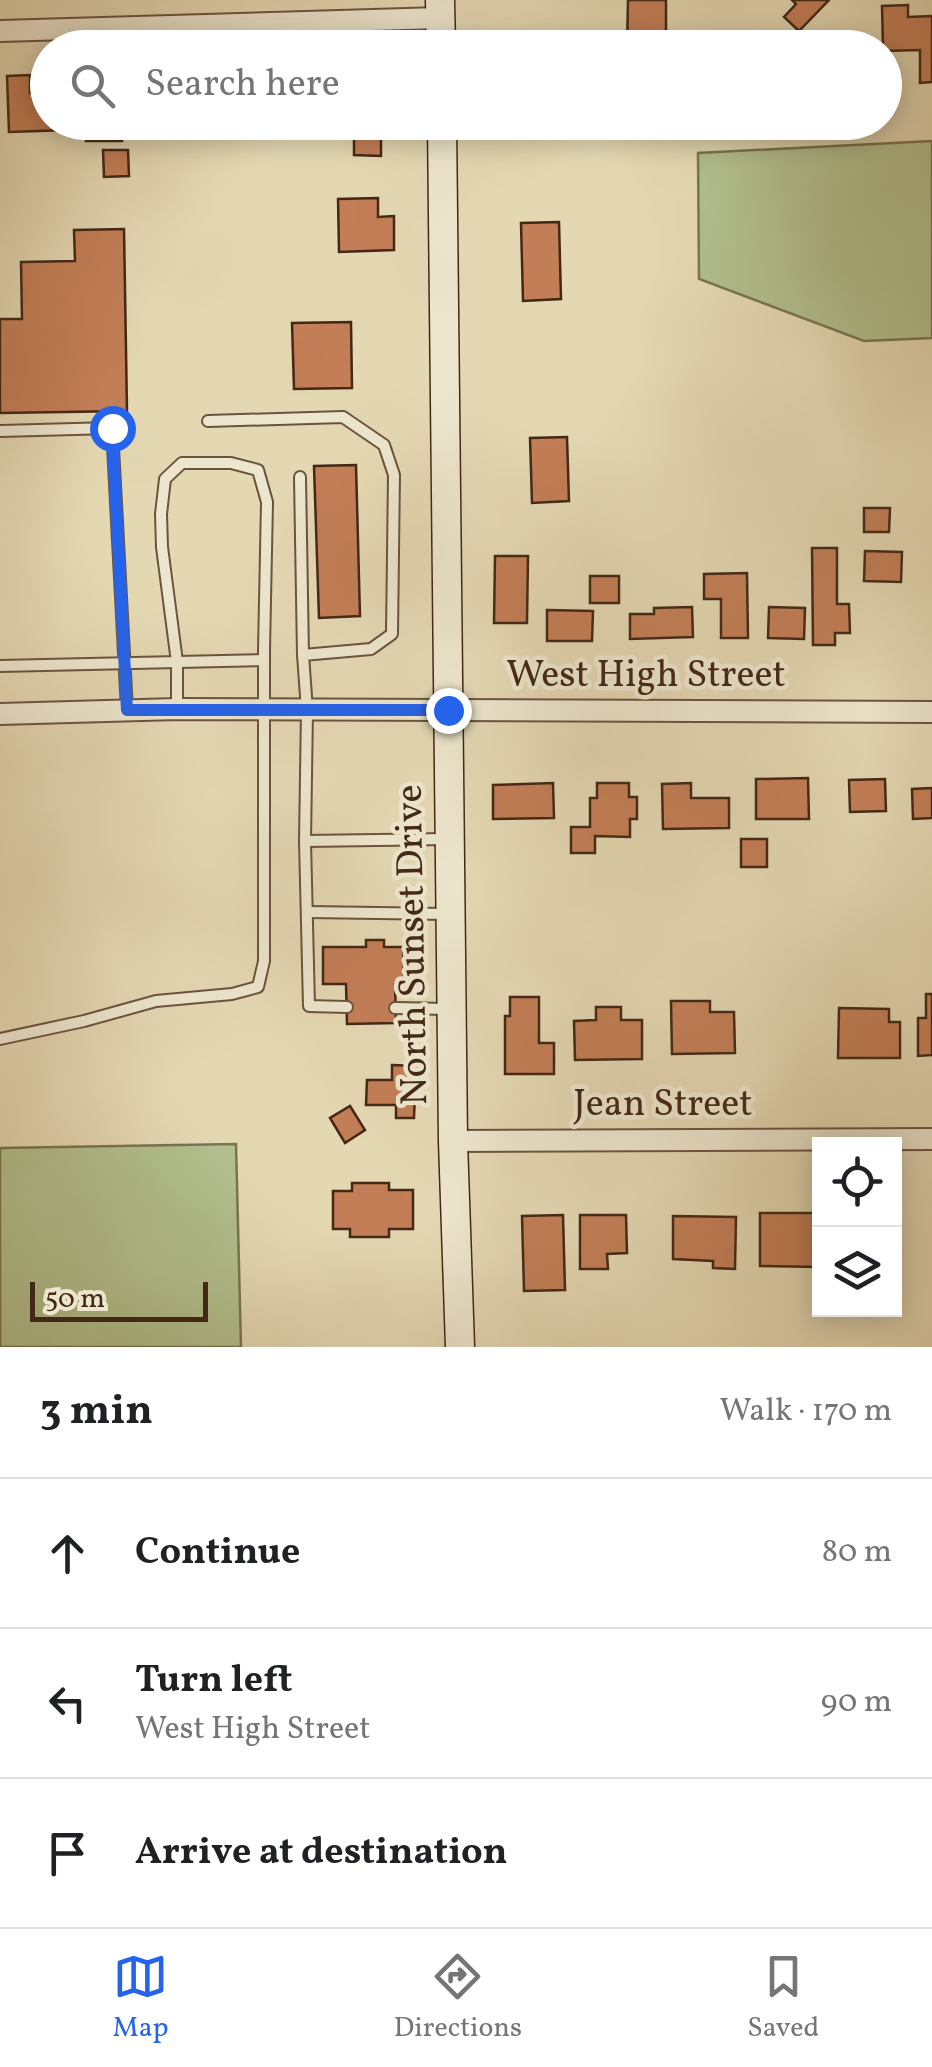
<!DOCTYPE html>
<meta charset="utf-8">
<style>
:root{--surface:#fff;--page:#f2f2f2;--text:#202124;--muted:#757577;--line:#e0e0e0;--accent:#2563eb}
body{margin:0;font-family:Vollkorn,serif;background:var(--page);color:var(--text)}
.controls{position:absolute;right:30px;bottom:30px;display:grid;overflow:hidden;border-radius:0px;box-shadow:0 5px 25px #0003}
.controls button{width:90px;height:90px;display:grid;place-items:center;padding:0;border:0;border-bottom:2px solid var(--line);background:var(--surface);color:var(--text);font:50px sans-serif}
.scale{position:absolute;left:30px;bottom:25px;width:178px;box-sizing:border-box;padding-left:10px;border:5px solid #432816;border-top:0;font-size:28px;line-height:35px;white-space:nowrap;color:#432816;-webkit-text-stroke:8px #ede6ce;paint-order:stroke}
.stop{position:absolute;width:30px;height:30px;margin:-22px;border:8px solid #2563eb;border-radius:50%;background:#fff}
.stop.end{background:#2563eb;border-color:#fff;box-shadow:0 2px 10px #0008}
.list{margin:0;padding:0;list-style:none}
h2{display:flex;justify-content:space-between;align-items:center;height:130px;margin:0;padding:0 40px;font-size:42px}
h2 small{font-size:32px;font-weight:400;color:var(--muted)}
.list li{display:grid;grid-template-columns:65px 1fr auto;gap:30px;align-items:center;box-sizing:border-box;height:150px;padding:0 40px;border-top:2px solid var(--line)}
.list b{display:block;font-size:38px;white-space:nowrap}
.list p{margin:0;font-size:32px;white-space:nowrap;color:var(--muted)}
.list em{font-size:32px;font-style:normal;color:var(--muted)}
.icon{flex:none;width:55px;height:55px;fill:none;stroke:currentColor;stroke-width:2;stroke-linecap:round;stroke-linejoin:round}
.map{position:relative;flex:none;width:932px;height:1347px;overflow:hidden}
.search{position:absolute;background:var(--surface);box-shadow:0 5px 25px #0003;left:30px;right:30px;top:30px;height:110px;display:flex;align-items:center;gap:25px;box-sizing:border-box;padding:0 35px;border-radius:55px;color:var(--muted);font-size:38px}
.sheet{height:580px;background:var(--surface)}
nav{display:flex;justify-content:space-around;align-items:center;box-sizing:border-box;height:140px;border-top:2px solid var(--line);background:var(--surface);font-size:28px;color:var(--muted)}
nav a{display:grid;justify-items:center;gap:5px}
nav .on{color:var(--accent)}
.map>svg:first-child{display:block}
.green{fill:#b2bf8e;stroke:#7a7452;stroke-width:2.5}
.building{fill:#c37e57;stroke:#432816;stroke-width:2.5}
.lines{fill:none;stroke-linecap:round;stroke-linejoin:round}
.lane-casing{stroke:#6b543d;stroke-width:14}
.street-casing{stroke:#6b543d;stroke-width:24}
.secondary-casing{stroke:#432816;stroke-width:31}
.lane{stroke:#ede6ce;stroke-width:10}
.street{stroke:#ede6ce;stroke-width:20}
.secondary{stroke:#ede6ce;stroke-width:28}
.route{stroke:#2563eb;stroke-width:12}
.labels{text-anchor:middle;dominant-baseline:central;stroke-width:9;stroke-linejoin:round;paint-order:stroke}
.street-label{font-size:38px;fill:#432816;stroke:#ede6ce}
</style>
<div class="map">
<svg width="932" height="1347" viewBox="0 0 932 1347">
<rect width="100%" height="100%" fill="#e4d8b3"/>
<filter id="stains"><feTurbulence type="fractalNoise" baseFrequency=".002" numOctaves="4"/><feColorMatrix values="0 0 0 0 .2 0 0 0 0 .09 0 0 0 0 .02 0 0 0 .5 -.17"/></filter>
<radialGradient id="worn" r=".72"><stop offset=".6" stop-color="#630" stop-opacity="0"/><stop offset="1" stop-color="#630" stop-opacity=".3"/></radialGradient>
<!-- green -->
<g class="green">
<polygon points="932,141 932,338 864,341 699,279 698,153"/>
<polygon points="236,1144 241,1347 0,1347 0,1148"/>
</g>
<!-- building -->
<g class="building">
<polygon points="628,0 666,0 666,48 627,48"/>
<polygon points="792,0 829,0 799,31 784,17 796,4"/>
<polygon points="908,5 908,17 932,16 932,82 920,83 920,50 884,51 883,48 882,6"/>
<polygon points="30,75 30,93 48,93 48,122 68,122 68,130 9,132 7,76"/>
<polygon points="86,122 140,122 140,126 122,127 122,141 86,141"/>
<polygon points="158,122 218,122 218,136 177,137 177,127 158,127"/>
<polygon points="236,122 290,122 290,135 236,134"/>
<polygon points="327,122 381,122 381,156 354,155 354,125 327,125"/>
<polygon points="103,150 128,150 129,176 104,177"/>
<polygon points="378,198 378,217 394,216 394,250 339,252 338,199"/>
<polygon points="559,222 561,299 523,301 521,223"/>
<polygon points="124,229 127,411 0,413 0,319 22,319 21,262 75,261 74,230"/>
<polygon points="351,322 352,388 294,389 292,323"/>
<polygon points="567,437 569,501 532,503 530,438"/>
<polygon points="356,465 360,616 319,618 314,466"/>
<polygon points="864,508 890,508 889,532 864,532"/>
<polygon points="812,548 837,548 837,604 849,604 850,633 835,633 835,645 813,645"/>
<polygon points="865,551 902,552 901,582 864,581"/>
<polygon points="495,556 528,556 527,623 494,623"/>
<polygon points="747,573 748,638 721,638 721,599 704,599 704,574"/>
<rect x="590" y="576" width="29" height="27"/>
<polygon points="692,607 693,637 630,639 630,614 654,614 654,608"/>
<polygon points="769,607 805,608 804,639 768,638"/>
<polygon points="547,610 593,611 592,641 547,641"/>
<polygon points="808,778 809,819 756,819 756,779"/>
<polygon points="885,779 886,811 850,812 849,780"/>
<polygon points="553,783 554,818 493,819 493,785"/>
<polygon points="597,783 629,783 629,797 637,797 637,819 630,819 630,837 595,836 595,853 571,853 571,827 590,827 590,798 597,798"/>
<polygon points="691,783 691,798 729,798 729,828 663,829 662,784"/>
<polygon points="932,788 932,818 913,819 912,789"/>
<rect x="741" y="839" width="26" height="28"/>
<polygon points="366,940 384,940 384,947 403,947 404,984 395,984 396,1023 347,1024 346,984 323,984 323,947 366,947"/>
<polygon points="926,994 932,994 932,1055 918,1056 918,1018 926,1018"/>
<polygon points="510,997 539,997 539,1043 554,1043 554,1074 505,1074 505,1016 510,1016"/>
<polygon points="671,1001 710,1001 710,1012 734,1012 735,1053 672,1054"/>
<polygon points="596,1007 621,1007 621,1020 642,1020 642,1059 575,1060 574,1021 596,1020"/>
<polygon points="839,1008 889,1009 889,1022 900,1022 900,1058 838,1058"/>
<polygon points="392,1065 416,1066 414,1118 396,1118 396,1105 366,1105 367,1080 392,1080"/>
<polygon points="350,1106 365,1130 345,1143 330,1118"/>
<polygon points="352,1183 389,1183 389,1190 413,1190 413,1229 389,1229 389,1237 350,1237 350,1229 333,1229 333,1191 352,1191"/>
<polygon points="760,1213 820,1213 820,1267 760,1266"/>
<polygon points="563,1215 565,1290 524,1291 522,1216"/>
<polygon points="580,1215 626,1215 627,1253 607,1254 608,1269 580,1269"/>
<polygon points="673,1216 736,1217 735,1269 713,1268 713,1261 673,1259"/>
</g>
<g class="lines">
<defs>
<g id="lane">
<polyline points="208,421 343,417 384,445 394,475 392,634 371,649 303,655 307,710 305,841 309,1006 347,1007"/>
<polyline points="0,431 112,428 127,710"/>
<polyline points="300,477 303,655"/>
<polyline points="0,666 264,660"/>
<polyline points="305,841 449,839"/>
<polyline points="308,912 447,914"/>
<polyline points="395,1008 449,1009"/>
<polyline points="0,1039 84,1021 156,1001 232,994 258,987 264,961 264,650 267,502 258,470 231,463 182,463 165,479 161,514 162,547 177,662 177,709"/>
</g>
<g id="street">
<polyline points="0,31 440,18"/>
<polyline points="0,714 177,709 932,712"/>
<polyline points="453,1141 932,1139"/>
</g>
<g id="secondary">
<polyline points="440,0 441,48"/>
<polyline points="442,122 453,1141 460,1347"/>
</g>
</defs>
<!-- lane casing -->
<use href="#lane" class="lane-casing"/>
<!-- street casing -->
<use href="#street" class="street-casing"/>
<!-- secondary casing -->
<use href="#secondary" class="secondary-casing"/>
<!-- lane -->
<use href="#lane" class="lane"/>
<!-- street -->
<use href="#street" class="street"/>
<!-- secondary -->
<use href="#secondary" class="secondary"/>
</g>
<g class="lines">
<!-- route -->
<polyline class="route" points="112,428 127,710 448,710"/>
</g>
<g class="labels">
<!-- street labels -->
<g class="street-label">
<text x="646" y="676">West High Street</text>
<text transform="translate(414 945) rotate(-91)">North Sunset Drive</text>
<text x="663" y="1105">Jean Street</text>
</g>
</g>
<rect width="100%" height="100%" filter="url(#stains)"/>
<rect width="100%" height="100%" fill="url(#worn)"/>
</svg>
<div class="controls">
<button><svg class="icon" aria-label="locate" viewBox="0 0 24 24"><circle cx="12" cy="12" r="6"/><path d="M12 2v4M12 18v4M2 12h4M18 12h4"/></svg></button>
<button><svg class="icon" aria-label="layers" viewBox="0 0 24 24"><path d="M12 4l9 5-9 5-9-5zM3 14l9 5 9-5"/></svg></button>
</div>
<div class="scale">50 m</div>
<div class="stop" style="left:112px;top:428px"></div>
<div class="stop end" style="left:448px;top:710px"></div>
<div class="search"><svg class="icon" aria-label="search" viewBox="0 0 24 24"><circle cx="10" cy="10" r="6"/><path d="M15 15l6 6"/></svg>Search here</div>
</div>
<section class="sheet">
<h2>3 min<small>Walk · 170 m</small></h2>
<ul class="list">
<li><svg class="icon" aria-label="ahead" viewBox="0 0 24 24"><path d="M12 20V5M6 11l6-6 6 6"/></svg><div><b>Continue</b></div><em>80 m</em></li>
<li><svg class="icon" aria-label="left" viewBox="0 0 24 24"><path d="M17 20v-9H6M10 6l-5 5 5 5"/></svg><div><b>Turn left</b><p>West High Street</p></div><em>90 m</em></li>
<li><svg class="icon" aria-label="arrive" viewBox="0 0 24 24"><path d="M6 21V4h12l-3 4 3 4H6"/></svg><div><b>Arrive at destination</b></div></li>
</ul>
</section>
<nav>
<a class="on"><svg class="icon" aria-label="map" viewBox="0 0 24 24"><path d="M3 6l6-2 6 2 6-2v14l-6 2-6-2-6 2zM9 4v14M15 6v14"/></svg>Map</a>
<a><svg class="icon" aria-label="directions" viewBox="0 0 24 24"><path d="M12 3l9 9-9 9-9-9zM9 14v-3h6M13 9l2 2-2 2"/></svg>Directions</a>
<a><svg class="icon" aria-label="saved" viewBox="0 0 24 24"><path d="M7 4h10v16l-5-4-5 4z"/></svg>Saved</a>
</nav>
